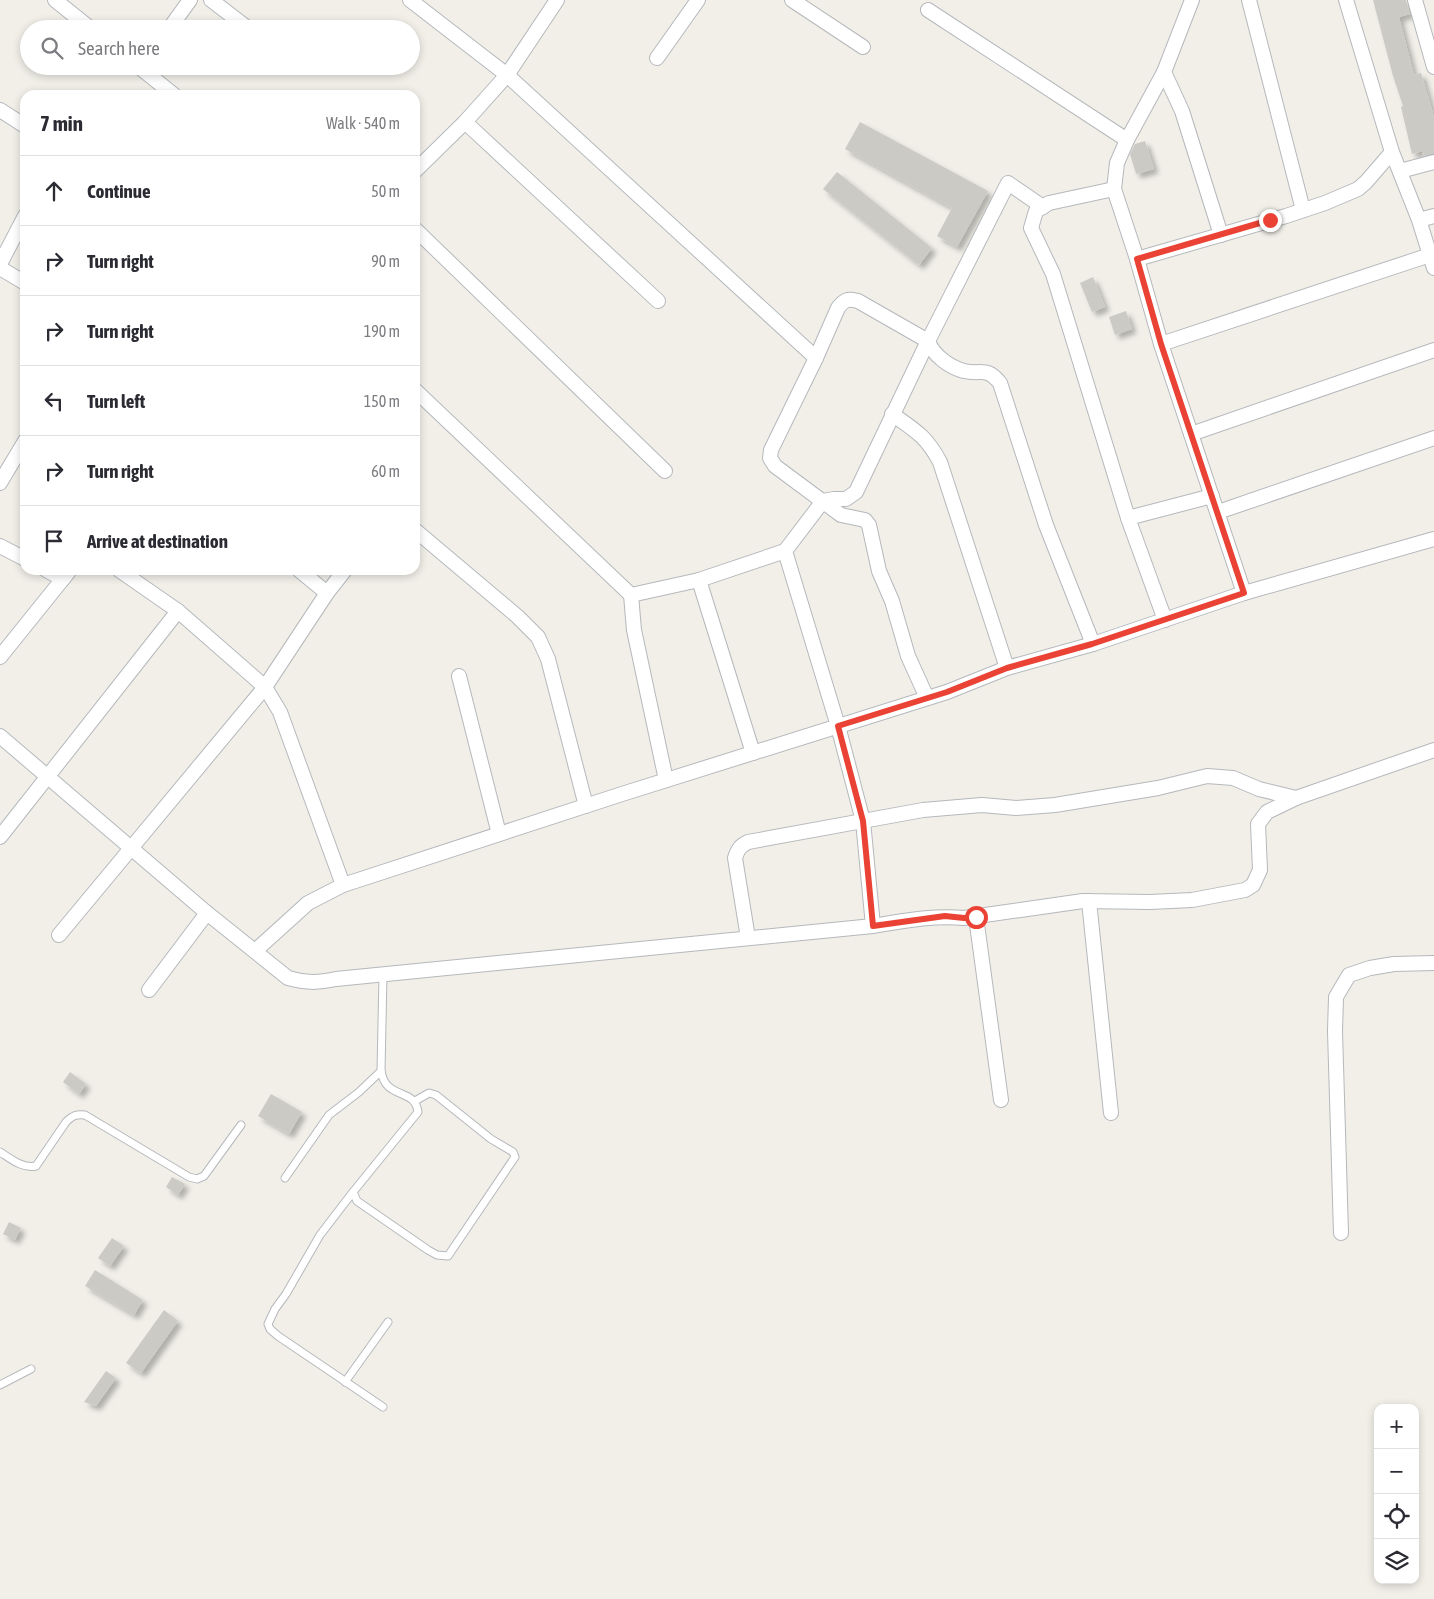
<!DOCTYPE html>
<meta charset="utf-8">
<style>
:root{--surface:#fff;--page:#f7f7f7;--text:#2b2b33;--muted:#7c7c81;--line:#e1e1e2}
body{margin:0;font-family:"Asap Condensed",sans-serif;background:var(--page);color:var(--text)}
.controls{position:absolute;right:15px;bottom:15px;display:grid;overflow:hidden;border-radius:10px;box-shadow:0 2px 8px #0003}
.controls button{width:45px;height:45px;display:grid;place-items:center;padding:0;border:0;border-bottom:1px solid var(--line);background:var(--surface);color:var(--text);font:25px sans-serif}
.stop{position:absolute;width:15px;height:15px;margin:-11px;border:4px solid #ea4335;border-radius:50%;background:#fff}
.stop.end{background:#ea4335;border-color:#fff;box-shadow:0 1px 5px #0008}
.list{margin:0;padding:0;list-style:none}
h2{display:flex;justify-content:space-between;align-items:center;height:65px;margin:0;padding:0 20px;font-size:21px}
h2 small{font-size:16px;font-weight:400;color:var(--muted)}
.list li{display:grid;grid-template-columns:32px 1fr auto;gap:15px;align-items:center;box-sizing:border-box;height:70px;padding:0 20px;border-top:1px solid var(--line)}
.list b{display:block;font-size:19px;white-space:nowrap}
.list em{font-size:16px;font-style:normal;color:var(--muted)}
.icon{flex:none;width:28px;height:28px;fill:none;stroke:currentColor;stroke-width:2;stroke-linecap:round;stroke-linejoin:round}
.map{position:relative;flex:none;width:1434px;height:1599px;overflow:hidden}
.search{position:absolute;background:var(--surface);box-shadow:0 2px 8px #0003;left:20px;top:20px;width:400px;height:55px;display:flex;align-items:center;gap:12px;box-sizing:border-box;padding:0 18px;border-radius:28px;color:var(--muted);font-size:19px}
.panel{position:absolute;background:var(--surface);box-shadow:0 2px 8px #0003;left:20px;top:90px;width:400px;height:485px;border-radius:15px}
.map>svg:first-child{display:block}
.building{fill:#cccac5;filter:url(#shadow)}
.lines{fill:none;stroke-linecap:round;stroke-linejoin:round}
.service-casing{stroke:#b5b8bc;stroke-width:9}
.minor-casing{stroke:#b5b8bc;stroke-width:16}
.service{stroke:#fff;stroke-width:7}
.minor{stroke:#fff;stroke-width:14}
.route{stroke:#ea4335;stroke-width:6}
</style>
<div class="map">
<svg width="1434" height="1599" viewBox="0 0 1434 1599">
<defs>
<filter id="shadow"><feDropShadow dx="4.5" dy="4.5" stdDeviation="2.5" flood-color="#0004"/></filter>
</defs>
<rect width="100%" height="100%" fill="#f1efe8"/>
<!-- building -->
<g class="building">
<polygon points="1373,0 1406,0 1410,14 1399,17 1414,75 1421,73 1432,110 1434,118 1434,153 1423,156 1422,151 1412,154 1401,107 1403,106 1393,76"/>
<polygon points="860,122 988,191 957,247 937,236 952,208 845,149"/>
<polygon points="1145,141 1154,169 1136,174 1130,154 1135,144"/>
<polygon points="837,172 932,248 919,265 823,189"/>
<polygon points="1093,277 1105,307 1092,312 1080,283"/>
<polygon points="1126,311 1132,329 1115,335 1109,317"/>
<polygon points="70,1072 86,1084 79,1094 63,1082"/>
<polygon points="271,1094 302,1112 289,1134 258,1116"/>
<polygon points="172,1177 185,1184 178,1195 166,1187"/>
<polygon points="9,1222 21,1228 15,1240 3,1234"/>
<polygon points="112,1238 124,1246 110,1266 98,1258"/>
<polygon points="95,1270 143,1300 134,1315 85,1286"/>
<polygon points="164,1310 178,1321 141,1373 126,1363"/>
<polygon points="106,1371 116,1378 96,1406 84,1402"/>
</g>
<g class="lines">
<defs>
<g id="service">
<path d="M383 975 381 1071C386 1101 415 1087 418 1112L353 1192 357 1201 428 1250 437 1255 448 1256 515 1157 513 1152 491 1139 436 1095 429 1093 415 1101"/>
<path d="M0 1152C11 1159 23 1169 36 1166L66 1122C73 1115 77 1114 85 1115L189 1177 197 1179 204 1176 241 1125"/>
<polyline points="285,1178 329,1115 359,1092 381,1071"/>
<polyline points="353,1192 320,1235 286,1294 275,1309 268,1324 270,1329 278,1336 383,1407"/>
<polyline points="345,1382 388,1322"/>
<polyline points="0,1385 31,1369"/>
</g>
<g id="minor">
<polyline points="55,0 91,29"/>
<polyline points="211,0 245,26"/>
<polyline points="410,0 507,75 816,358"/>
<polyline points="792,0 863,47"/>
<polyline points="1192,0 1164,72 1127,140 1117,163 1114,189 1137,259 1161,344 1244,593"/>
<polyline points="1249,0 1303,210"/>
<polyline points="1346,0 1392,152 1419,220 1434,268"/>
<polyline points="1415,0 1434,67"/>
<polyline points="928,10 1127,140"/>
<polyline points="169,29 190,0"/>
<polyline points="657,58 698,0"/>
<polyline points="138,66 174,95"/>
<polyline points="1164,72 1182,111 1221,235"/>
<polyline points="0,110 25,126"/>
<polyline points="465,122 658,301"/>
<polyline points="415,171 465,122 507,75 557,0"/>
<polyline points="1400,171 1434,162"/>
<polyline points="1114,189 1049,203 1036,211 1031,228 1053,274 1128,518 1165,620"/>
<polyline points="1419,220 1434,216"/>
<polyline points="415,229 665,471"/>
<polyline points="1137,259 1286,216 1325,203 1358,189 1366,182 1392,152"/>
<polyline points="0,264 25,216"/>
<polyline points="0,268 25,283"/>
<polyline points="1161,344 1430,255"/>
<polyline points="415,390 631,595 699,580 785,551 838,726 863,821 873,926"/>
<path d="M892 414C916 431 926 436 940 462L1007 668"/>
<polyline points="1191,434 1434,350"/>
<polyline points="0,483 25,441"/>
<polyline points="1218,512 1434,438"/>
<polyline points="1128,518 1212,496"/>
<polyline points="415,530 517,616 538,637 548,659 586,806"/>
<polyline points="0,546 25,559"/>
<polyline points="785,551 823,501 834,499 846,499 856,492 928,341 1008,183 1043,207"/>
<polyline points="46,570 63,579"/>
<polyline points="119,570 178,611 265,687 280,712 343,885"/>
<polyline points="299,570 327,593"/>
<polyline points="699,580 753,753"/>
<polyline points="631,595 634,630 666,780"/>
<polyline points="0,657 70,570"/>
<polyline points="459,676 499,834"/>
<path d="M927 698 908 656 892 601 879 571 869 525 865 520 841 515 775 466 770 458 771 450 816 358 838 308C844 300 848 298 858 301L928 341C933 355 949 367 964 371 982 375 986 366 1000 383L1046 525 1093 644"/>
<path d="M0 736 207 913 288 978C307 983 317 983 336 979L873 926C903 921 934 915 964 918L1083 901 1150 902 1192 900 1245 890 1253 885 1260 870 1258 824 1267 812 1296 798 1434 750"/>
<polyline points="0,837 178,611"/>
<polyline points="1089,901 1111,1113"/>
<polyline points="976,917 1001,1100"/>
<polyline points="59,935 265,687 327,593 345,570"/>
<path d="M748 938 735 858C738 849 740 846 748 842L923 810 982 805 1016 808 1055 805 1158 788 1207 776 1233 778 1259 789 1296 798"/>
<polyline points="255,951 308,903 343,885 622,794 947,692 1007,668 1093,644 1244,593 1434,539"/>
<polyline points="149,990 207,913"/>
<polyline points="1341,1233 1335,1031 1336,997 1349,975 1370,968 1394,964 1434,963"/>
</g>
</defs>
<!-- service casing -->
<use href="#service" class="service-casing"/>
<!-- minor casing -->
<use href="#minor" class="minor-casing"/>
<!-- service -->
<use href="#service" class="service"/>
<!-- minor -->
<use href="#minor" class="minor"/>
</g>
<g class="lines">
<!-- route -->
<polyline class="route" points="976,917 964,918 945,916 873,926 863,821 838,726 947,692 1007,668 1092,644 1244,593 1161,344 1137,259 1270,220"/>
</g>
</svg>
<div class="controls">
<button>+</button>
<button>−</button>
<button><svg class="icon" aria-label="locate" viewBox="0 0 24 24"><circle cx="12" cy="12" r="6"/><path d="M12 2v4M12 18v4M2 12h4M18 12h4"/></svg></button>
<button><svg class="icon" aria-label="layers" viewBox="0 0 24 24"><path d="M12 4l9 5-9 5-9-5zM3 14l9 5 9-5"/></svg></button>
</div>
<div class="stop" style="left:976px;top:917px"></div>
<div class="stop end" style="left:1270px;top:220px"></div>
<div class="search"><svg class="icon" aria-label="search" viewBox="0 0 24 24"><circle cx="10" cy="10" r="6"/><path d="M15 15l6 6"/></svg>Search here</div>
<section class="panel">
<h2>7 min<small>Walk · 540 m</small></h2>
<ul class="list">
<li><svg class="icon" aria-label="ahead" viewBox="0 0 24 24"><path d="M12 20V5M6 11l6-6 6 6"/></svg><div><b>Continue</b></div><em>50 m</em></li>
<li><svg class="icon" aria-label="right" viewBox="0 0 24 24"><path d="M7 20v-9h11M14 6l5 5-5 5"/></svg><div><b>Turn right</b></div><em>90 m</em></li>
<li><svg class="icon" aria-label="right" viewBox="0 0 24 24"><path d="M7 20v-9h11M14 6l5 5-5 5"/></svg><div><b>Turn right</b></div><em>190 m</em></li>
<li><svg class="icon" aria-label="left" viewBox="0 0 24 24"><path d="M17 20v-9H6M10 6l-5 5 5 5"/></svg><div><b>Turn left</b></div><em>150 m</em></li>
<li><svg class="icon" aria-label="right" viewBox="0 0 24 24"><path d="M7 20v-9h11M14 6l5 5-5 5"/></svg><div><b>Turn right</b></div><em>60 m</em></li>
<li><svg class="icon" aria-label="arrive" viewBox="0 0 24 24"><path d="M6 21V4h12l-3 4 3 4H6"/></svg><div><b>Arrive at destination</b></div></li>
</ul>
</section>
</div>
